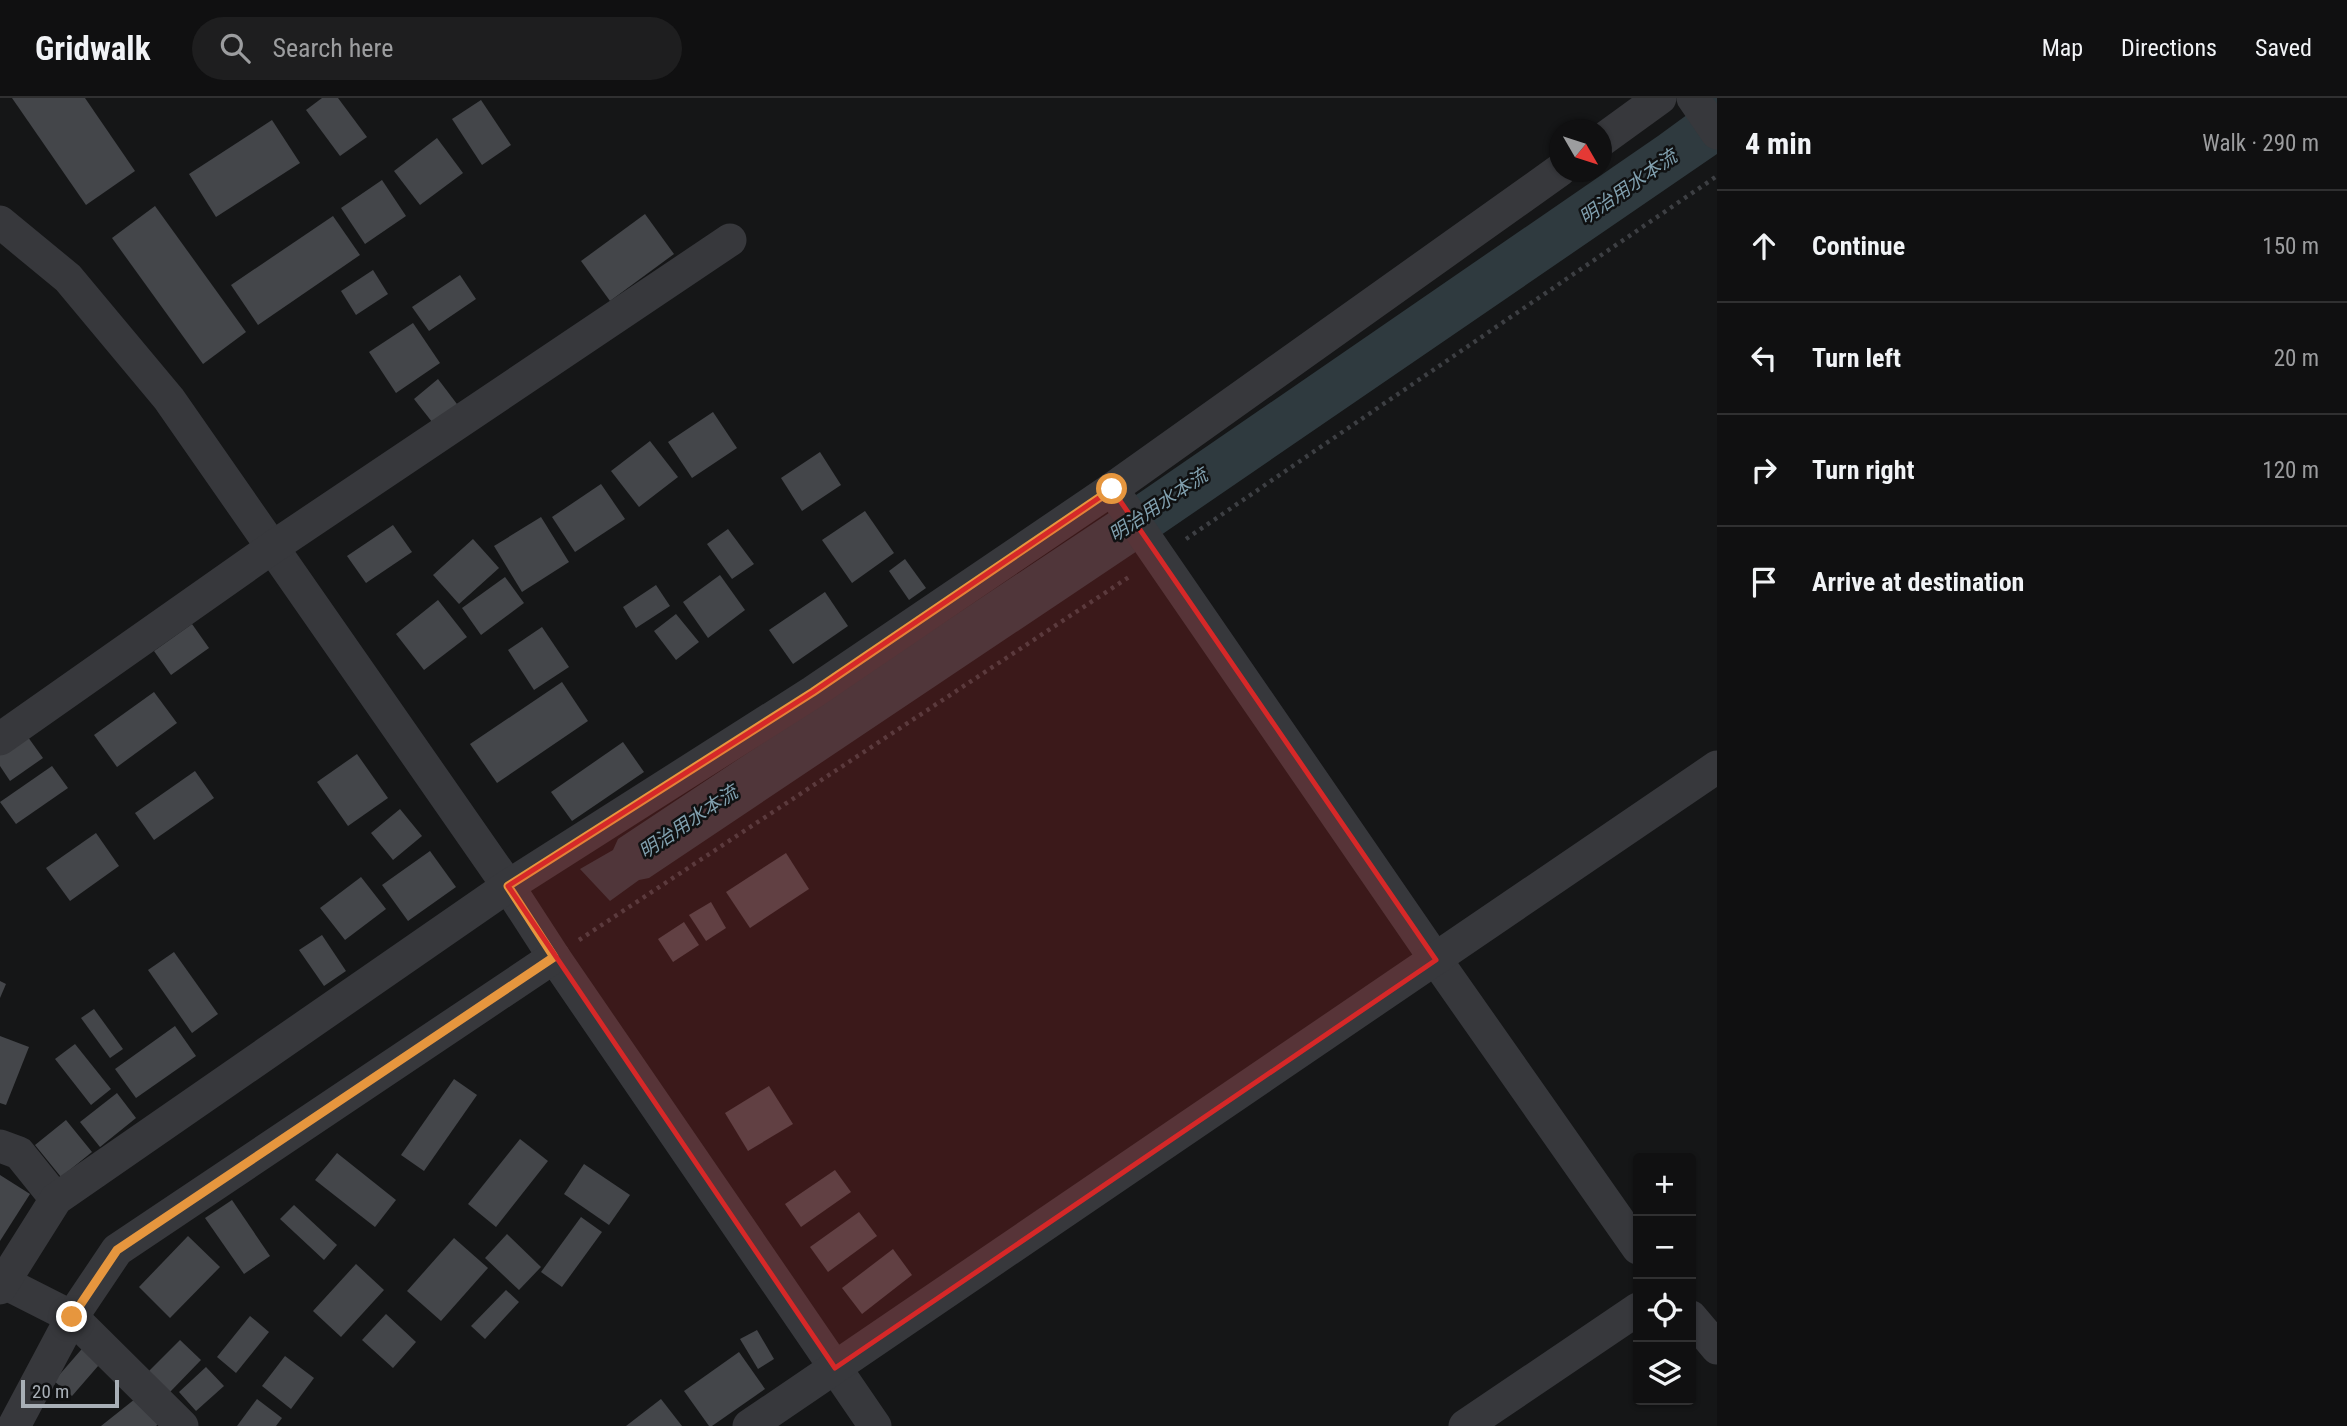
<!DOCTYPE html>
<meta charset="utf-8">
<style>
:root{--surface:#101011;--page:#1e1e1f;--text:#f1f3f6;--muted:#9c9d9f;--line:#303031}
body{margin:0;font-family:"Roboto Condensed","Noto Sans JP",sans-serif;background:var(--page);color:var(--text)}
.controls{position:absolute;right:21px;bottom:21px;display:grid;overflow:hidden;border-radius:7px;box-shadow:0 2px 5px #0004}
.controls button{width:63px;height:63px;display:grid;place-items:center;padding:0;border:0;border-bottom:2px solid var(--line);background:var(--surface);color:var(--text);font:35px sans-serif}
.compass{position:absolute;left:1549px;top:21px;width:63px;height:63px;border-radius:50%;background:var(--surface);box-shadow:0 2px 5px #0004;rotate:129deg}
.scale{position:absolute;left:21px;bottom:18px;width:98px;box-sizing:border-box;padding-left:7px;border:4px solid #a8afb6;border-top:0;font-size:19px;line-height:24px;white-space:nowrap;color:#a8afb6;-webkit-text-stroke:5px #101112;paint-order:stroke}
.stop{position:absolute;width:21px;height:21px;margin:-16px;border:5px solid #e6963e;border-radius:50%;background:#fff}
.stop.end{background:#e6963e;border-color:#fff;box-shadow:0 2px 7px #0008}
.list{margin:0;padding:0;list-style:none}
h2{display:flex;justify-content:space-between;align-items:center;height:91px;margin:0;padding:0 28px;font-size:30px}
h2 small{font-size:23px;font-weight:400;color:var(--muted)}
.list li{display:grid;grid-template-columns:46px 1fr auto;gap:21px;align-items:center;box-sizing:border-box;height:112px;padding:0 28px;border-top:2px solid var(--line)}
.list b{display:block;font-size:26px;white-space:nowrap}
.list em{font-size:23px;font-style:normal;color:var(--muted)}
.icon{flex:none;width:38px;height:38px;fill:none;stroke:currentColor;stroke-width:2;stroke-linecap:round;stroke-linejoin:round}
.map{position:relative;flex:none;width:1717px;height:1328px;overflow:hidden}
header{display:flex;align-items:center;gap:42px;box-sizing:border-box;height:98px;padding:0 35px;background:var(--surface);border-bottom:2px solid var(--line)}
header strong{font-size:33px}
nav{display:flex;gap:38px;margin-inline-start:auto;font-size:24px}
.search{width:490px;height:63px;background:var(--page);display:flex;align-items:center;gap:18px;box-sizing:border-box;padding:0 24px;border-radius:38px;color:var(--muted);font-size:26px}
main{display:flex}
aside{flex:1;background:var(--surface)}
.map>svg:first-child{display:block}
.water{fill:#2f3a3f}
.building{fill:#44464a}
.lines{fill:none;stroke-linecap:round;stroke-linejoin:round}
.path{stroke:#3d3f43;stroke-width:4.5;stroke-dasharray:3.5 5;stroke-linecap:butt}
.minor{stroke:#37383c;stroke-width:33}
.route{stroke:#e6963e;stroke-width:9}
.marked{fill:#d62828;fill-opacity:0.2;stroke:#d62828;stroke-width:5;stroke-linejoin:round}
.labels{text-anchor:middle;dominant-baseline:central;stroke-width:5;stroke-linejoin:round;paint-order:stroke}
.water-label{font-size:19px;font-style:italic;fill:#81a0af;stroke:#101112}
</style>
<header>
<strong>Gridwalk</strong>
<div class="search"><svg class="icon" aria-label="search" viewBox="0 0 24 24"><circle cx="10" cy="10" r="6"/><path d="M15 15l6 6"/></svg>Search here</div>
<nav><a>Map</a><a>Directions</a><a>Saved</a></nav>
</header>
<main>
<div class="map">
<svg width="1717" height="1328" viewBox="0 0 1717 1328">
<rect width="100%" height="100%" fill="#151617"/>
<!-- water -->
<polygon class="water" points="1710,0 1717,0 1717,56 1164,435 649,780 639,782 610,803 580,771 613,752 618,741 1139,395 1658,38"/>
<!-- building -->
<g class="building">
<polygon points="12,0 85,0 135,73 86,107"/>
<polygon points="322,0 338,0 367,39 340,58 306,12"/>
<polygon points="481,2 511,47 482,67 452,21"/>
<polygon points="272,22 300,65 216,119 189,76"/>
<polygon points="437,40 463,75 420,107 394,73"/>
<polygon points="382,82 406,118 365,146 341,110"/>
<polygon points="155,108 246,234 203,266 112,140"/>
<polygon points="645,116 674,156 610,203 581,163"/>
<polygon points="333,118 360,157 258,227 231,187"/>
<polygon points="373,172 388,196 356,217 341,193"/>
<polygon points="460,177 476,201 429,233 412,209"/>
<polygon points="413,225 440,265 396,295 369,254"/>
<polygon points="438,281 460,310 436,329 414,301"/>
<polygon points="713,314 737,350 692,380 668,344"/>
<polygon points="650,343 678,379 639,409 611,373"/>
<polygon points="820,354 841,387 802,413 781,380"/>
<polygon points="601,386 625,421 575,454 552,419"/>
<polygon points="865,413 894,455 852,485 822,442"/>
<polygon points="541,419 569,464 522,494 494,448"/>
<polygon points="393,427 412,454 366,485 347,458"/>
<polygon points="728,431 754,466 732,481 707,446"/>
<polygon points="473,441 499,470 459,506 433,477"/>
<polygon points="905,461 926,490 909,502 889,473"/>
<polygon points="720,477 745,512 708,540 683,504"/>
<polygon points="505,479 524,505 481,537 462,510"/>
<polygon points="656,487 670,508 636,530 623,509"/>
<polygon points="825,494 848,528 793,566 769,532"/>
<polygon points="438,502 467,539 424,572 396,536"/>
<polygon points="676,516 699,544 676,562 654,533"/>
<polygon points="192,526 209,550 171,577 154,553"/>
<polygon points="542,529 569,569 534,592 508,552"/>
<polygon points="562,584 588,623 497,685 470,646"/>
<polygon points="154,594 177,625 117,669 94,637"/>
<polygon points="25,635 43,660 10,683 0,668 0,653"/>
<polygon points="623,644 644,674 572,723 551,694"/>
<polygon points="357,656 388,700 348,728 317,684"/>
<polygon points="52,668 68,690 16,726 0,704"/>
<polygon points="195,673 214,700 154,742 135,715"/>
<polygon points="400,711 422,738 393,762 371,735"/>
<polygon points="96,735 119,768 70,803 46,770"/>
<polygon points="430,753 456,789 408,823 382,787"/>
<polygon points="786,755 809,791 750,830 726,794"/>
<polygon points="361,779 386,811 345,842 320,810"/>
<polygon points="711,804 726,830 706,843 689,817"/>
<polygon points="684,824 699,847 673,864 658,841"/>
<polygon points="322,837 346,873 324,888 299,852"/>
<polygon points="174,854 218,916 192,935 148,872"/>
<polygon points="0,883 6,886 0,900"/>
<polygon points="94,911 123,951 110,960 81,920"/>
<polygon points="175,928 196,958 136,1000 115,971"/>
<polygon points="0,938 29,949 6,1007 0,1005"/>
<polygon points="75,946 111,991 91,1007 55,961"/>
<polygon points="454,981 477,997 424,1073 401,1057"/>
<polygon points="769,988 793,1026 748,1053 725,1015"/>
<polygon points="117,995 136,1020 100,1049 80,1024"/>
<polygon points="66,1022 92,1054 61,1079 35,1047"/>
<polygon points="520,1041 548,1063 496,1129 468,1106"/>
<polygon points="337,1055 396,1102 375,1129 315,1082"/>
<polygon points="584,1066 630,1097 609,1127 564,1096"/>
<polygon points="835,1072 851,1094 801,1129 785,1106"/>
<polygon points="0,1077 30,1096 0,1143"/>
<polygon points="232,1102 270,1158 244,1176 205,1120"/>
<polygon points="294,1107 337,1147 324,1162 280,1121"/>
<polygon points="859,1114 877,1138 828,1174 810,1149"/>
<polygon points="581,1119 602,1134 562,1189 541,1174"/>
<polygon points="507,1136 541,1169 519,1192 485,1160"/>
<polygon points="188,1138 220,1169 170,1220 139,1189"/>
<polygon points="454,1140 488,1170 441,1223 407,1193"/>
<polygon points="893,1151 912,1177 862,1216 842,1190"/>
<polygon points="356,1166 384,1192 341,1239 313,1213"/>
<polygon points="506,1192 519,1204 485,1241 471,1228"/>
<polygon points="386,1216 416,1244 393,1270 362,1242"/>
<polygon points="250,1218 269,1234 236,1275 217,1259"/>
<polygon points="757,1232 774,1261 758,1271 740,1241"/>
<polygon points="180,1242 201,1262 169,1295 148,1274"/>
<polygon points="87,1245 105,1260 72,1298 54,1283"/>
<polygon points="739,1254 765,1291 712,1328 709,1328 684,1293"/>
<polygon points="285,1258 314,1280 291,1311 262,1288"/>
<polygon points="206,1269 224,1288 196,1313 179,1294"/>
<polygon points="140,1297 161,1324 156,1328 101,1328"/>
<polygon points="257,1301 282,1320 276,1328 237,1328"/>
<polygon points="661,1301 682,1328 626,1328"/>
</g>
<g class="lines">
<!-- path -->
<g class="path">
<polyline points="1186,441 1717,78"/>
<polyline points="579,842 1132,477"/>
</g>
<!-- minor -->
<g class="minor">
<polyline points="1693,0 1717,35"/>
<polyline points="1602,42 1660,0"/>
<polyline points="0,124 68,180 169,301 508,788 554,859 875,1328"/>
<polyline points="1112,391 1436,862 1638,1150"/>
<polyline points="0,641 273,449 730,142"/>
<polyline points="0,1048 19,1055 56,1101"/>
<polyline points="3,1184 72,1219 182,1328"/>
<polyline points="0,1190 56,1101 508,788 813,594 1112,391 1560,72"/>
<polyline points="1691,1219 1717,1250"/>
<polyline points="14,1328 72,1219 117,1152 554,859"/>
<polyline points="749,1328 1717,669"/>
<polyline points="1465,1328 1638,1211"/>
</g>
</g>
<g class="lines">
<!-- route -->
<polyline class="route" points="72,1219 117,1152 554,859 508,788 813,594 1112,391"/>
</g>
<!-- marked area -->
<path class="marked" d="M1112 391 1436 862 835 1270 508 788 813 594Z"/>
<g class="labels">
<!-- water labels -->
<g class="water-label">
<text transform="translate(1628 89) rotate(-35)">明治用水本流</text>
<text transform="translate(1158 407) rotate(-34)">明治用水本流</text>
<text transform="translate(688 724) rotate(-34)">明治用水本流</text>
</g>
</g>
</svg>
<div class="controls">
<button>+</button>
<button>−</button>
<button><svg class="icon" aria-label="locate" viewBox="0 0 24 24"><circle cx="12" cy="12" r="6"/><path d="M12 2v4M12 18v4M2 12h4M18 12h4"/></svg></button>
<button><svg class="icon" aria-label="layers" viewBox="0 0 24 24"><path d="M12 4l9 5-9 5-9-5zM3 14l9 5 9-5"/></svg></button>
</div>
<svg class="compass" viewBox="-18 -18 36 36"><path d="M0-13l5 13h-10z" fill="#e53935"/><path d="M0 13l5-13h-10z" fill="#9c9d9f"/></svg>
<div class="scale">20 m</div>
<div class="stop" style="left:1112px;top:391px"></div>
<div class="stop end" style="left:72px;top:1219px"></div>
</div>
<aside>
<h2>4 min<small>Walk · 290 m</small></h2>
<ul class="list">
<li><svg class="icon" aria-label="ahead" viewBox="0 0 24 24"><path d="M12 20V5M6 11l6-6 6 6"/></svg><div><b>Continue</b></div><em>150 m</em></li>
<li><svg class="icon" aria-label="left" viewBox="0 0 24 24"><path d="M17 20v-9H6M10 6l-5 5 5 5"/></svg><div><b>Turn left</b></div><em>20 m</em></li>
<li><svg class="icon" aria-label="right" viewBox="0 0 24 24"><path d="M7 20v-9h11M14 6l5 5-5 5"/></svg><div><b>Turn right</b></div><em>120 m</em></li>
<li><svg class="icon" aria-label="arrive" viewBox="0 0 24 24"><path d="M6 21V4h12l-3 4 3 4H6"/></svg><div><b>Arrive at destination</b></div></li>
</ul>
</aside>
</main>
